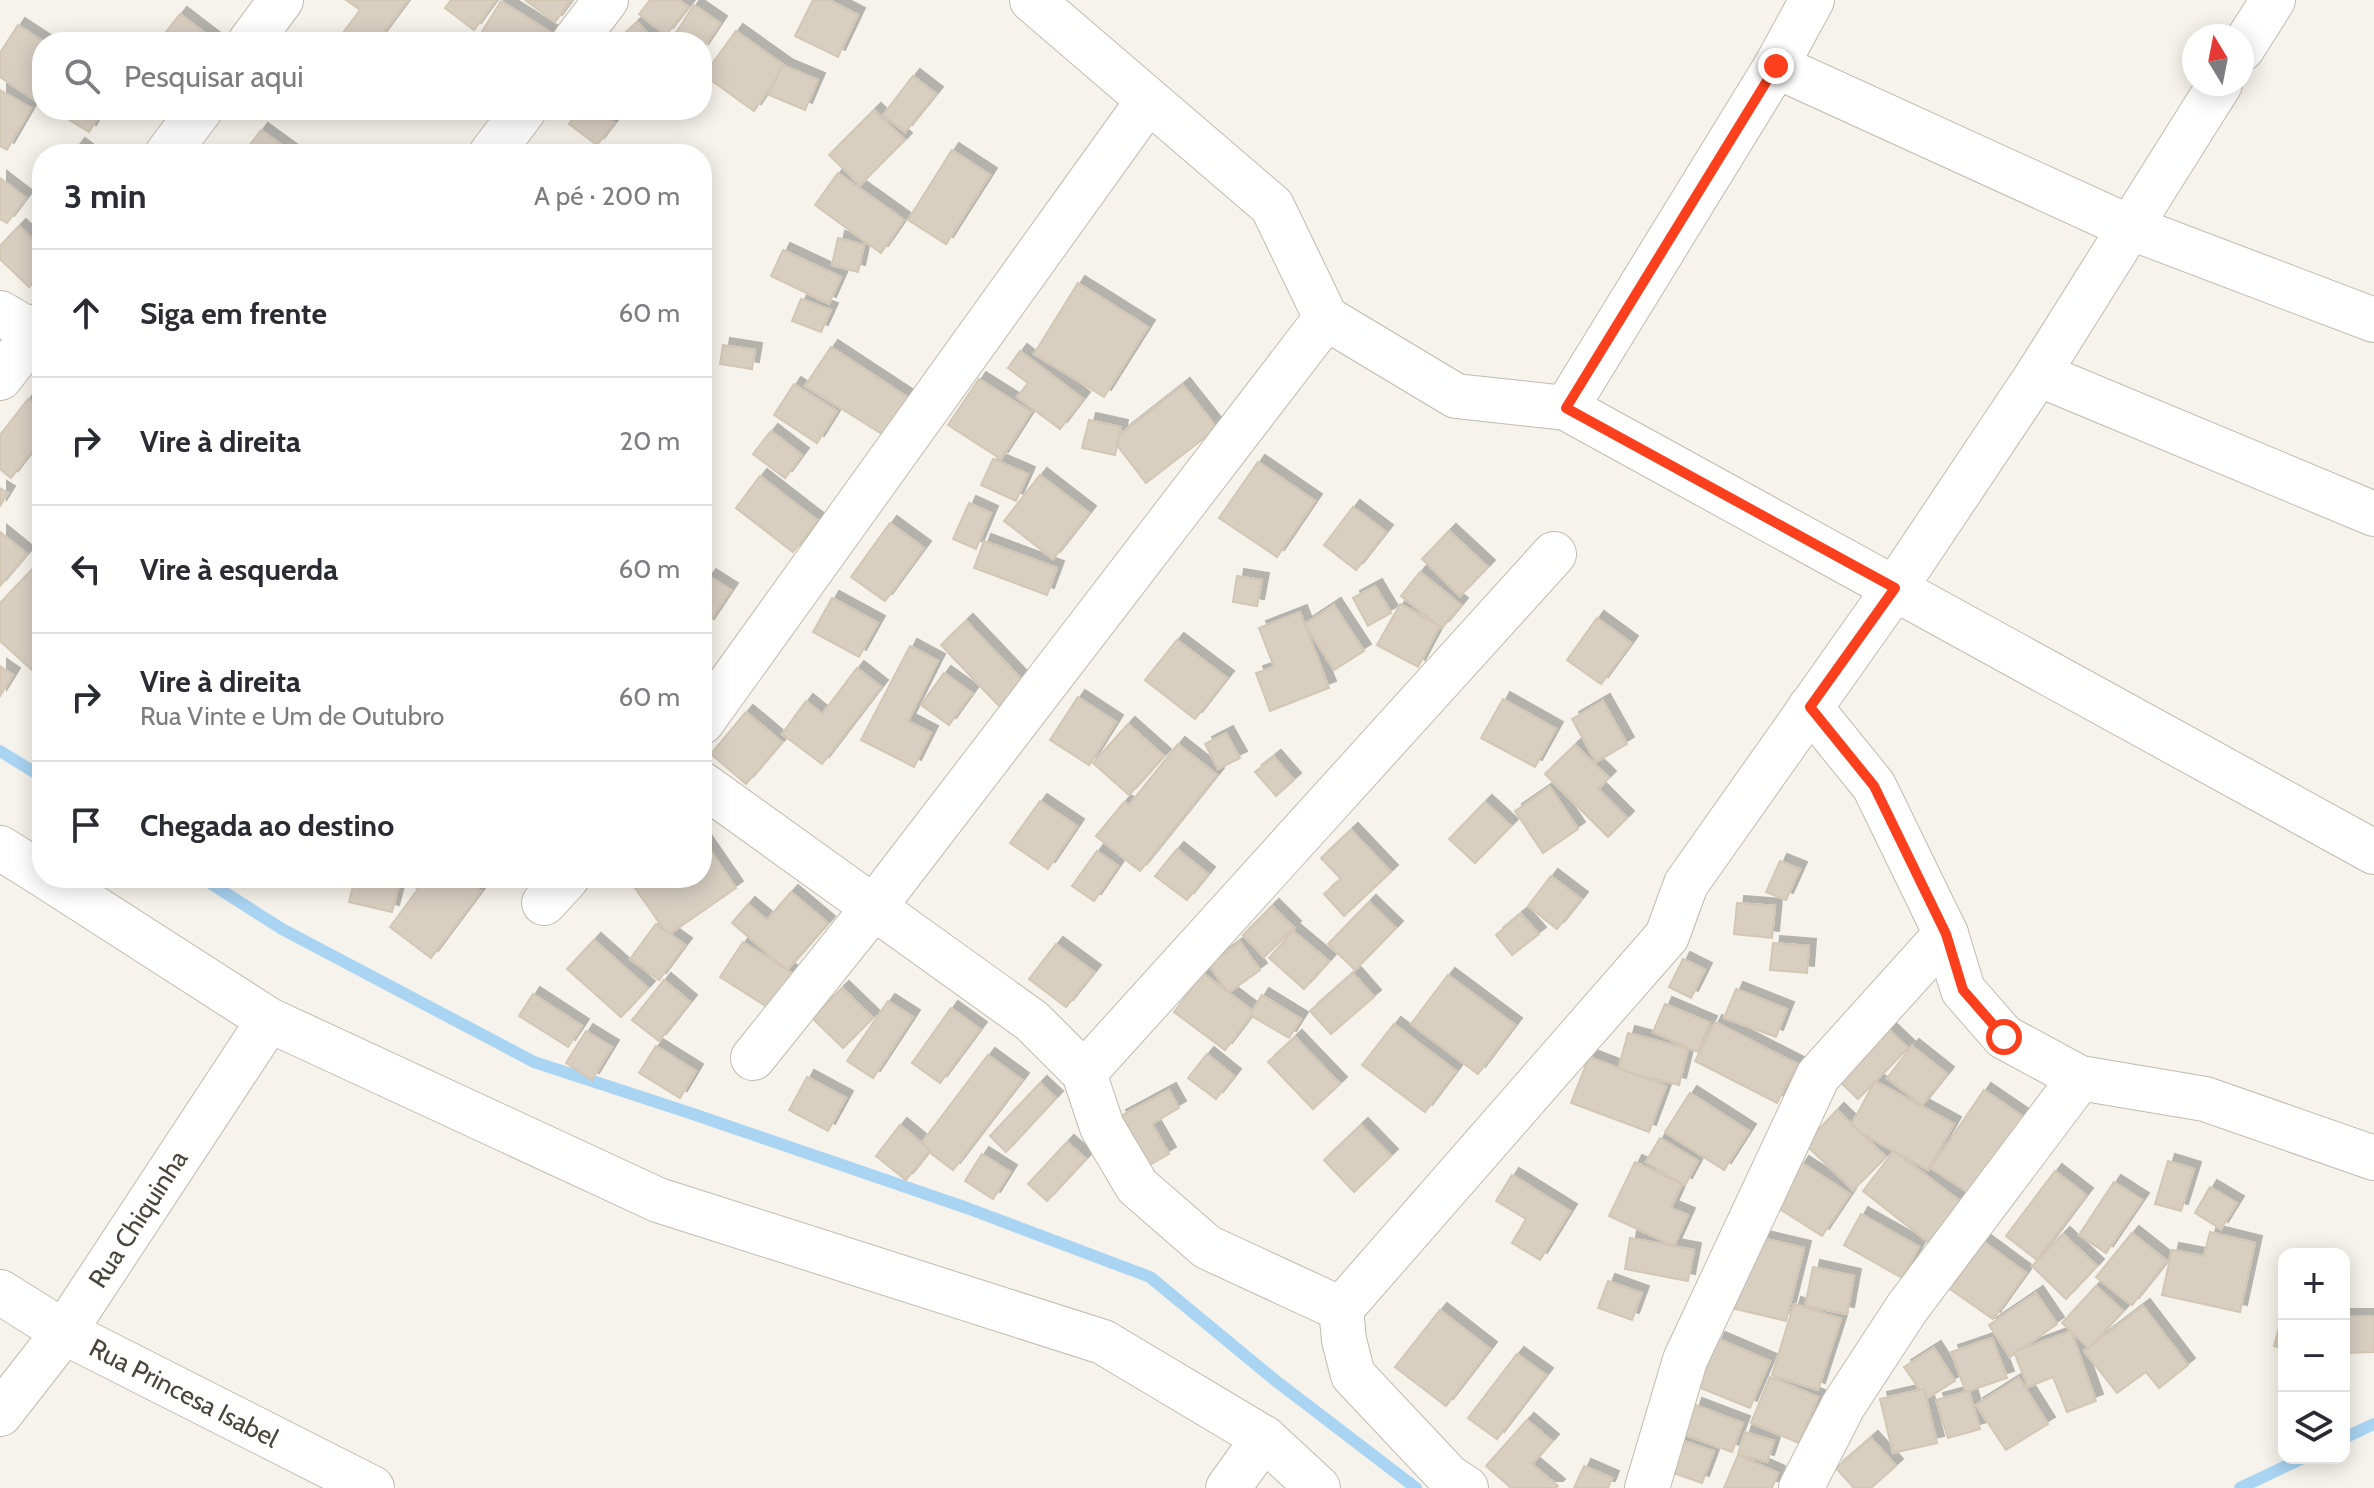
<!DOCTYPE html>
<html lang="pt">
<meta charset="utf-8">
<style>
:root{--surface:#fff;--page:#f2f2f3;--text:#2b2b33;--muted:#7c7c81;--line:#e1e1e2}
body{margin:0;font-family:Cabin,sans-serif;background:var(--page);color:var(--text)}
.controls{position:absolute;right:24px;bottom:24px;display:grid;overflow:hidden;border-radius:16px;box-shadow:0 4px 20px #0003}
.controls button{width:72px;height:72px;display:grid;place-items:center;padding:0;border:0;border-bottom:2px solid var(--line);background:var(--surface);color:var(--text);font:40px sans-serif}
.compass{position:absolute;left:2182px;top:24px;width:72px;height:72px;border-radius:50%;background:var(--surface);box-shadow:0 4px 20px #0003;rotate:350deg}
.stop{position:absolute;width:24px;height:24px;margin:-18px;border:6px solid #fc3f1d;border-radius:50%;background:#fff}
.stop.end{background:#fc3f1d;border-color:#fff;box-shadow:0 2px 8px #0008}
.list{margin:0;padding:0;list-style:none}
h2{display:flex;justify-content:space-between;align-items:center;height:104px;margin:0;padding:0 32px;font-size:34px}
h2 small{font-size:26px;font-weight:400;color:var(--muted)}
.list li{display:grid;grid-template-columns:52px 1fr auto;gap:24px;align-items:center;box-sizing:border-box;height:128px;padding:0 32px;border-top:2px solid var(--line)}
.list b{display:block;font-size:30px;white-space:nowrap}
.list p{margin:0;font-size:26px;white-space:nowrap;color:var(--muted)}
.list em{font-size:26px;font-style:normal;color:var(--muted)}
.icon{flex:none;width:44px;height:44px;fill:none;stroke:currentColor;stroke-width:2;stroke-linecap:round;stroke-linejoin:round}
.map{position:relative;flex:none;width:2374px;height:1488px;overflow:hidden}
.search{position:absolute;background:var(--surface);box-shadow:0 4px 20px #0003;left:32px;top:32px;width:680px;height:88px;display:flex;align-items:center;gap:20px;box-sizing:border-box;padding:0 28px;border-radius:32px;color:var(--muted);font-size:30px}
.panel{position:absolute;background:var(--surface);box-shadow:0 4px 20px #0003;left:32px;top:144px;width:680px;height:744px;border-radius:32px}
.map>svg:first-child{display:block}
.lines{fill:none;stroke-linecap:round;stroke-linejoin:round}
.stream{stroke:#a9d4f2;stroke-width:12}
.building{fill:#d8cfc1;stroke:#d3c7b4;stroke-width:2;filter:url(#shadow)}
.minor-casing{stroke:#c2bbae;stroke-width:46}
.minor{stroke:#fff;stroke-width:44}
.route{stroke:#fc3f1d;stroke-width:10}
.labels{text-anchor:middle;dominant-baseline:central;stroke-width:8;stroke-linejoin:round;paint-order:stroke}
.street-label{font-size:26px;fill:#4b4439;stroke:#fff}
</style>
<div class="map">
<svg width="2374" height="1488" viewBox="0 0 2374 1488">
<defs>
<filter id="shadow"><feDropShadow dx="7" dy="-7" stdDeviation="0" flood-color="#0004"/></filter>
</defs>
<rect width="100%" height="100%" fill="#f6f3ec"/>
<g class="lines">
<!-- stream -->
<g class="stream">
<polyline points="0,751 42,777"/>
<polyline points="202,878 282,929 534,1062 687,1112 967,1208 1150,1277 1276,1381 1416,1488"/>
<polyline points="2344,1438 2374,1424"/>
<polyline points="2240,1488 2303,1458"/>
</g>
</g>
<!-- building -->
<g class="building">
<polygon points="346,0 408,0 377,42 336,42 360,10"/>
<polygon points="451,0 494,0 495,1 474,30 445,8"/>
<polygon points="525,0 571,0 555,22"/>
<polygon points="650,0 679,0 688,7 666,35 639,14"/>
<polygon points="813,0 829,0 858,15 838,57 795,36"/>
<polygon points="501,1 550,32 543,42 484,42 478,38"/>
<polygon points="694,5 720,23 702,50 702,42 671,40"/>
<polygon points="180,14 214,40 212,42 159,41"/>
<polygon points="637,22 656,42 616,42"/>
<polygon points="18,25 44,42 42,42 42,95 37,102 0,77 0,53"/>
<polygon points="736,31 785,66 754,111 704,75"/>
<polygon points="782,65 818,80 805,110 769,95"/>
<polygon points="913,76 936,94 905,132 883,115"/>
<polygon points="0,90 31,108 7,150 0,146"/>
<polygon points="67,110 102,110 89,132 63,116"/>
<polygon points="579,110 596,110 614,123 597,145 569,124"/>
<polygon points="874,110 905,140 860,185 829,155"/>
<polygon points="261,130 294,154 243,154"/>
<polygon points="78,145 90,154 71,154"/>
<polygon points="952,150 990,175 946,244 908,220"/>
<polygon points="838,173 904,220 881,253 815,205"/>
<polygon points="0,178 26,198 7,223 0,219"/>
<polygon points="19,226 42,249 42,274 29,287 0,259 0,246"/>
<polygon points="838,238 864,245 858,272 832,265"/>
<polygon points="783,250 841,277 829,304 771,276"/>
<polygon points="1078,283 1148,327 1104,397 1034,354"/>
<polygon points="801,299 831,310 821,332 792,321"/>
<polygon points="723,345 755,350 752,369 720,364"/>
<polygon points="831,347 910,399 885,436 805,386"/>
<polygon points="1020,351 1083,399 1060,429 1017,397 1028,383 1008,368"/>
<polygon points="979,379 1031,412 1001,459 948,425"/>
<polygon points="794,384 837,411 817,443 774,415"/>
<polygon points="1183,385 1217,428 1146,483 1113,440"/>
<polygon points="28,399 42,409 42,438 11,478 0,469 0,435"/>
<polygon points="1089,420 1121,427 1115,455 1082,448"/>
<polygon points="771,431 802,455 785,478 753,454"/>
<polygon points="993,459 1028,474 1016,501 981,485"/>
<polygon points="1258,462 1315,501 1277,557 1219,518"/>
<polygon points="1040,475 1089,513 1053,559 1004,521"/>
<polygon points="760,476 818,521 793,552 736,508"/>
<polygon points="0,488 8,493 0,506"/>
<polygon points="969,503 991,513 976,549 953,539"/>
<polygon points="1353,507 1386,532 1356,570 1324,545"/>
<polygon points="890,523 924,548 885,601 851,577"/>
<polygon points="1449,531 1488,567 1460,596 1422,559"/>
<polygon points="0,532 27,554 0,586"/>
<polygon points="984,541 1057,568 1047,595 974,568"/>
<polygon points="36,565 42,570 42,607 33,616 42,624 42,679 0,641 0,603"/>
<polygon points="1420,572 1461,605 1442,628 1401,596"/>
<polygon points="709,576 731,590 707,626 702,623 702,586"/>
<polygon points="1237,576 1262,580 1257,606 1233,602"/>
<polygon points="1375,586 1391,613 1368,626 1353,598"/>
<polygon points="832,598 878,623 859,657 813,632"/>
<polygon points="1400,604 1440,626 1418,667 1377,645"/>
<polygon points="1334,605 1364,651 1334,670 1305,624"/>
<polygon points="1300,612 1329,688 1270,711 1256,673 1274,667 1259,628"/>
<polygon points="1597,618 1631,643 1601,684 1567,660"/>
<polygon points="966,621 1024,682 999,706 941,645"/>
<polygon points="1177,640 1227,678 1195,719 1145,680"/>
<polygon points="910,646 938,661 908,721 931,733 914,767 861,740"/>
<polygon points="0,666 13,675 0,696"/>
<polygon points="857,668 881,687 822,764 782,734 806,701 822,714"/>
<polygon points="944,673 972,693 949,725 921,705"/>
<polygon points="1078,697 1116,722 1089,765 1050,740"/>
<polygon points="1503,699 1556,729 1535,767 1481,738"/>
<polygon points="1603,701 1627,744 1596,762 1572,719"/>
<polygon points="746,712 782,742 746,784 711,754"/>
<polygon points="1128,724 1164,756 1129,795 1093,763"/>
<polygon points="1226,733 1240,758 1218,769 1205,744"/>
<polygon points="1178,744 1217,775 1140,871 1096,836 1124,802 1129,805"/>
<polygon points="1575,745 1609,778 1598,789 1627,818 1608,837 1545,774"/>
<polygon points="1274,757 1294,780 1276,796 1255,772"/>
<polygon points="1550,787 1578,829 1543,853 1515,811"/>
<polygon points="1040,801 1077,826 1048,869 1010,843"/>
<polygon points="1485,802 1511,826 1475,863 1449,839"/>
<polygon points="1351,830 1391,872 1344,916 1324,894 1341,879 1321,858"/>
<polygon points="705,843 736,888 668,935 628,878 702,878 702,845"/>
<polygon points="1177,849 1208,874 1187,900 1155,876"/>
<polygon points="1097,851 1118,866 1094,901 1072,886"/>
<polygon points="1780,861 1800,869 1786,900 1766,892"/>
<polygon points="1551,876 1581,899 1557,929 1528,906"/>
<polygon points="355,878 401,878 392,912 349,902"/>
<polygon points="404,878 463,878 481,891 431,958 390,927 418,889"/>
<polygon points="791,892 828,923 787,970 732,923 748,904 767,920"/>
<polygon points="1369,902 1396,928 1355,970 1328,944"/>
<polygon points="1737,903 1775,906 1772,938 1734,934"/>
<polygon points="1272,906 1294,928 1264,957 1243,935"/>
<polygon points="1521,914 1539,934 1512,955 1496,935"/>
<polygon points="656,924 685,945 659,980 630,959"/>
<polygon points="1293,931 1329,961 1304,989 1269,958"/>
<polygon points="594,940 648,988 621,1017 567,969"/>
<polygon points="743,942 793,974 770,1009 720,977"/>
<polygon points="1240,942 1260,970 1228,993 1209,965"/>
<polygon points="1773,943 1809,946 1807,973 1770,970"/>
<polygon points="1056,944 1094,972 1066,1007 1029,979"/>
<polygon points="1683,959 1705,970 1691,998 1669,987"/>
<polygon points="1203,973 1254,1012 1225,1050 1174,1012"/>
<polygon points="1353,973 1374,997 1331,1034 1310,1011"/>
<polygon points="1448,975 1515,1025 1478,1074 1411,1024"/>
<polygon points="664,980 690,1002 659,1041 632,1020"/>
<polygon points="842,988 873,1018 843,1048 812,1018"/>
<polygon points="1736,989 1787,1009 1776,1037 1724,1018"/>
<polygon points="533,994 582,1026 568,1047 519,1016"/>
<polygon points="1262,995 1301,1019 1289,1038 1250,1015"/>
<polygon points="888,1001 913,1017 873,1078 847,1061"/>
<polygon points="1665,1004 1710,1023 1698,1052 1653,1032"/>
<polygon points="951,1008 980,1029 940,1083 912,1063"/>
<polygon points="1715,1022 1797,1064 1777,1103 1695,1061"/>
<polygon points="1394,1024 1456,1071 1425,1112 1362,1065"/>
<polygon points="1886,1027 1908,1048 1858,1099 1836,1078"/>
<polygon points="586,1031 612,1047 592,1080 566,1063"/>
<polygon points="1628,1033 1688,1049 1679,1085 1618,1070"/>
<polygon points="1295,1037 1340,1084 1313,1109 1268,1062"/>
<polygon points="656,1046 696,1071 680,1098 639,1073"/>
<polygon points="1912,1046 1947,1074 1922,1105 1887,1078"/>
<polygon points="1207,1054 1234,1076 1216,1099 1188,1078"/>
<polygon points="988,1055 1022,1080 953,1170 920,1145"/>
<polygon points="1589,1057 1666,1086 1649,1132 1571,1103"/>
<polygon points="807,1077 846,1098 828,1131 789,1110"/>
<polygon points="1875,1081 1954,1124 1928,1170 1850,1127"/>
<polygon points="1040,1083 1056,1098 1006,1152 990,1136"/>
<polygon points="1169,1090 1179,1108 1152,1124 1169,1154 1148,1166 1119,1117"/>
<polygon points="1984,1090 2025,1118 1972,1195 1931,1168"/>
<polygon points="1690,1093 1749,1131 1724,1170 1665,1132"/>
<polygon points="1837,1110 1886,1157 1853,1190 1805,1144"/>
<polygon points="900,1125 930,1150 906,1180 876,1156"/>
<polygon points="1361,1125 1391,1156 1354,1192 1324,1160"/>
<polygon points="1660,1138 1698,1161 1685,1185 1646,1162"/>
<polygon points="1067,1142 1086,1159 1047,1201 1028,1184"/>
<polygon points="1894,1151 1965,1205 1933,1246 1863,1191"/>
<polygon points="982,1154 1010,1172 993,1199 965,1181"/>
<polygon points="2168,1161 2194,1169 2181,1211 2155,1204"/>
<polygon points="1635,1162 1682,1184 1671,1208 1688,1215 1674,1246 1609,1216"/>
<polygon points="1802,1163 1850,1194 1822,1236 1775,1206"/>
<polygon points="2055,1171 2086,1195 2037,1260 2006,1236"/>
<polygon points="1512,1175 1570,1211 1540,1260 1512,1243 1526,1219 1496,1201"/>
<polygon points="2114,1182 2142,1200 2106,1253 2079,1235"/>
<polygon points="2210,1187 2237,1203 2221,1229 2195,1213"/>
<polygon points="1861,1214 1919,1247 1902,1278 1844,1245"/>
<polygon points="2210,1232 2255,1243 2240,1312 2162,1295 2172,1250 2204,1256"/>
<polygon points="2132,1233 2167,1261 2132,1305 2096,1277"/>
<polygon points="2063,1234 2097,1266 2066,1299 2032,1266"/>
<polygon points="1753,1236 1804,1248 1786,1321 1735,1309"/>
<polygon points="1630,1238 1694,1250 1688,1281 1625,1269"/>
<polygon points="1984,1242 2026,1273 1993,1319 1950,1289"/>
<polygon points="1813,1267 1854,1276 1847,1314 1805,1306"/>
<polygon points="1608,1281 1642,1293 1632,1320 1598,1308"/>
<polygon points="2096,1286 2123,1311 2089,1348 2062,1323"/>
<polygon points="2036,1293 2057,1324 2010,1357 1989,1325"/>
<polygon points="1794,1304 1841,1319 1818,1390 1772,1375"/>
<polygon points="2143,1306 2188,1365 2159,1388 2146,1372 2117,1393 2084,1351"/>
<polygon points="2284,1309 2284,1349 2274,1346"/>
<polygon points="1440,1310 1490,1349 1446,1406 1395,1367"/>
<polygon points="2344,1316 2374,1316 2374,1352 2344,1353"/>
<polygon points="2071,1331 2096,1401 2067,1412 2053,1377 2028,1387 2014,1352"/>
<polygon points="1992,1338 2007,1378 1966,1392 1951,1352"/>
<polygon points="1718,1339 1770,1361 1750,1408 1698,1387"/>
<polygon points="1934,1348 1955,1381 1926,1399 1904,1367"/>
<polygon points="1517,1354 1546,1375 1497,1439 1468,1418"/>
<polygon points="1770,1377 1818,1397 1799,1443 1751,1423"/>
<polygon points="2019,1378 2048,1424 2006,1450 1976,1405"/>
<polygon points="1924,1389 1937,1443 1893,1453 1880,1399"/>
<polygon points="1969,1391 1980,1429 1948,1438 1936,1400"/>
<polygon points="1695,1405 1743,1423 1732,1452 1685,1435"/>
<polygon points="1527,1420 1552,1441 1532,1464 1558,1486 1556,1488 1511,1488 1486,1466"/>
<polygon points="1745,1432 1774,1441 1767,1462 1738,1454"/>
<polygon points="1871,1438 1896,1466 1871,1488 1854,1488 1836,1468"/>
<polygon points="1681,1440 1714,1451 1702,1483 1670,1472"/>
<polygon points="1738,1455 1778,1473 1772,1488 1724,1488"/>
<polygon points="1584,1466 1612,1478 1608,1488 1574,1488"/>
</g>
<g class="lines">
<defs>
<g id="minor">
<polyline points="1032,0 1272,206 1326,318 1456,396 1566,408 2374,852"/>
<polyline points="250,42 281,0"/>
<polyline points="574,42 606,0"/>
<polyline points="2242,49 2273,0"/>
<polyline points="1776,66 2129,227 2374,320"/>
<polyline points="167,154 200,110"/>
<polyline points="491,154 524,110"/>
<polyline points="0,313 42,338"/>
<polyline points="2038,374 2374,514"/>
<polyline points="0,378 42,324"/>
<polyline points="1566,408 1776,66 1812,0"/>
<polyline points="1810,707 1874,786 1946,934 1963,990 2004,1037 2080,1078 2205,1099 2374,1158"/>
<polyline points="702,722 1148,101"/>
<polyline points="702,784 1032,1021 1084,1073 1102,1127 1137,1186 1207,1247 1341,1309"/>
<polyline points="0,848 42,874"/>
<polyline points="48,878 269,1020 658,1200 1103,1342 1264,1438 1318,1488"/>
<polyline points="544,903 567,878"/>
<polyline points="753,1058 874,907 1326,318"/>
<polyline points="1084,1073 1554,554"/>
<polyline points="0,1292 64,1332 372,1488"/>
<polyline points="0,1414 64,1332 269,1020"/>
<polyline points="1228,1488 1264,1438"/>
<polyline points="1466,1488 1449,1477 1353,1375 1344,1340 1341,1309 1667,936 1686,884 1895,588 2038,374 2220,84"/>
<polyline points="1647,1488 1685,1360 1818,1076 1946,934"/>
<polyline points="1801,1488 1843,1406 1907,1308 2080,1078"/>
</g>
</defs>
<!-- minor casing -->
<use href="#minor" class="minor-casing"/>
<!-- minor -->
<use href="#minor" class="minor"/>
</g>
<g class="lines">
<!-- route -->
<polyline class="route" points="1776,66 1566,408 1895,588 1810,707 1874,786 1946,934 1963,990 2004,1037"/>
</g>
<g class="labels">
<!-- street labels -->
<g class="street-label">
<text transform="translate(138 1219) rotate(-57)">Rua Chiquinha</text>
<text transform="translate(184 1393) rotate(27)">Rua Princesa Isabel</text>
</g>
</g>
</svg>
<div class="controls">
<button>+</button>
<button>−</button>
<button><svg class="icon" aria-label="layers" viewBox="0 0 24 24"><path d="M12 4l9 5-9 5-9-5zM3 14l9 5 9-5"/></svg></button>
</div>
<svg class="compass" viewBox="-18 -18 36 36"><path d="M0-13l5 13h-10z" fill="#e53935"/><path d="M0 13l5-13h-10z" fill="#7c7c81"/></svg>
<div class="stop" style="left:2004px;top:1037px"></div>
<div class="stop end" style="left:1776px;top:66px"></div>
<div class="search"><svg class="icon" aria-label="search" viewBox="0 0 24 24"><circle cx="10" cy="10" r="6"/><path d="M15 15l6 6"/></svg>Pesquisar aqui</div>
<section class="panel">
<h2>3 min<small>A pé · 200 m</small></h2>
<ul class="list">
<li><svg class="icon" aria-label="ahead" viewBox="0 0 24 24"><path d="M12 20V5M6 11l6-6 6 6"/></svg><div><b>Siga em frente</b></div><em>60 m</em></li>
<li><svg class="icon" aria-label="right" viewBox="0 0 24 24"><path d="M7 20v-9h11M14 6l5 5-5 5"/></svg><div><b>Vire à direita</b></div><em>20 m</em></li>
<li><svg class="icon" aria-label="left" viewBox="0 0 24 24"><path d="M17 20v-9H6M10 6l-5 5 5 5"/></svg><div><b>Vire à esquerda</b></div><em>60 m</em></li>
<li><svg class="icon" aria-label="right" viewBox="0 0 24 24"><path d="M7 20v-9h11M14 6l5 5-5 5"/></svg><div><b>Vire à direita</b><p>Rua Vinte e Um de Outubro</p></div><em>60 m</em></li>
<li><svg class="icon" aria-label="arrive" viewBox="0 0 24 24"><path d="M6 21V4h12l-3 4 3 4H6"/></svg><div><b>Chegada ao destino</b></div></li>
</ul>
</section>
</div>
